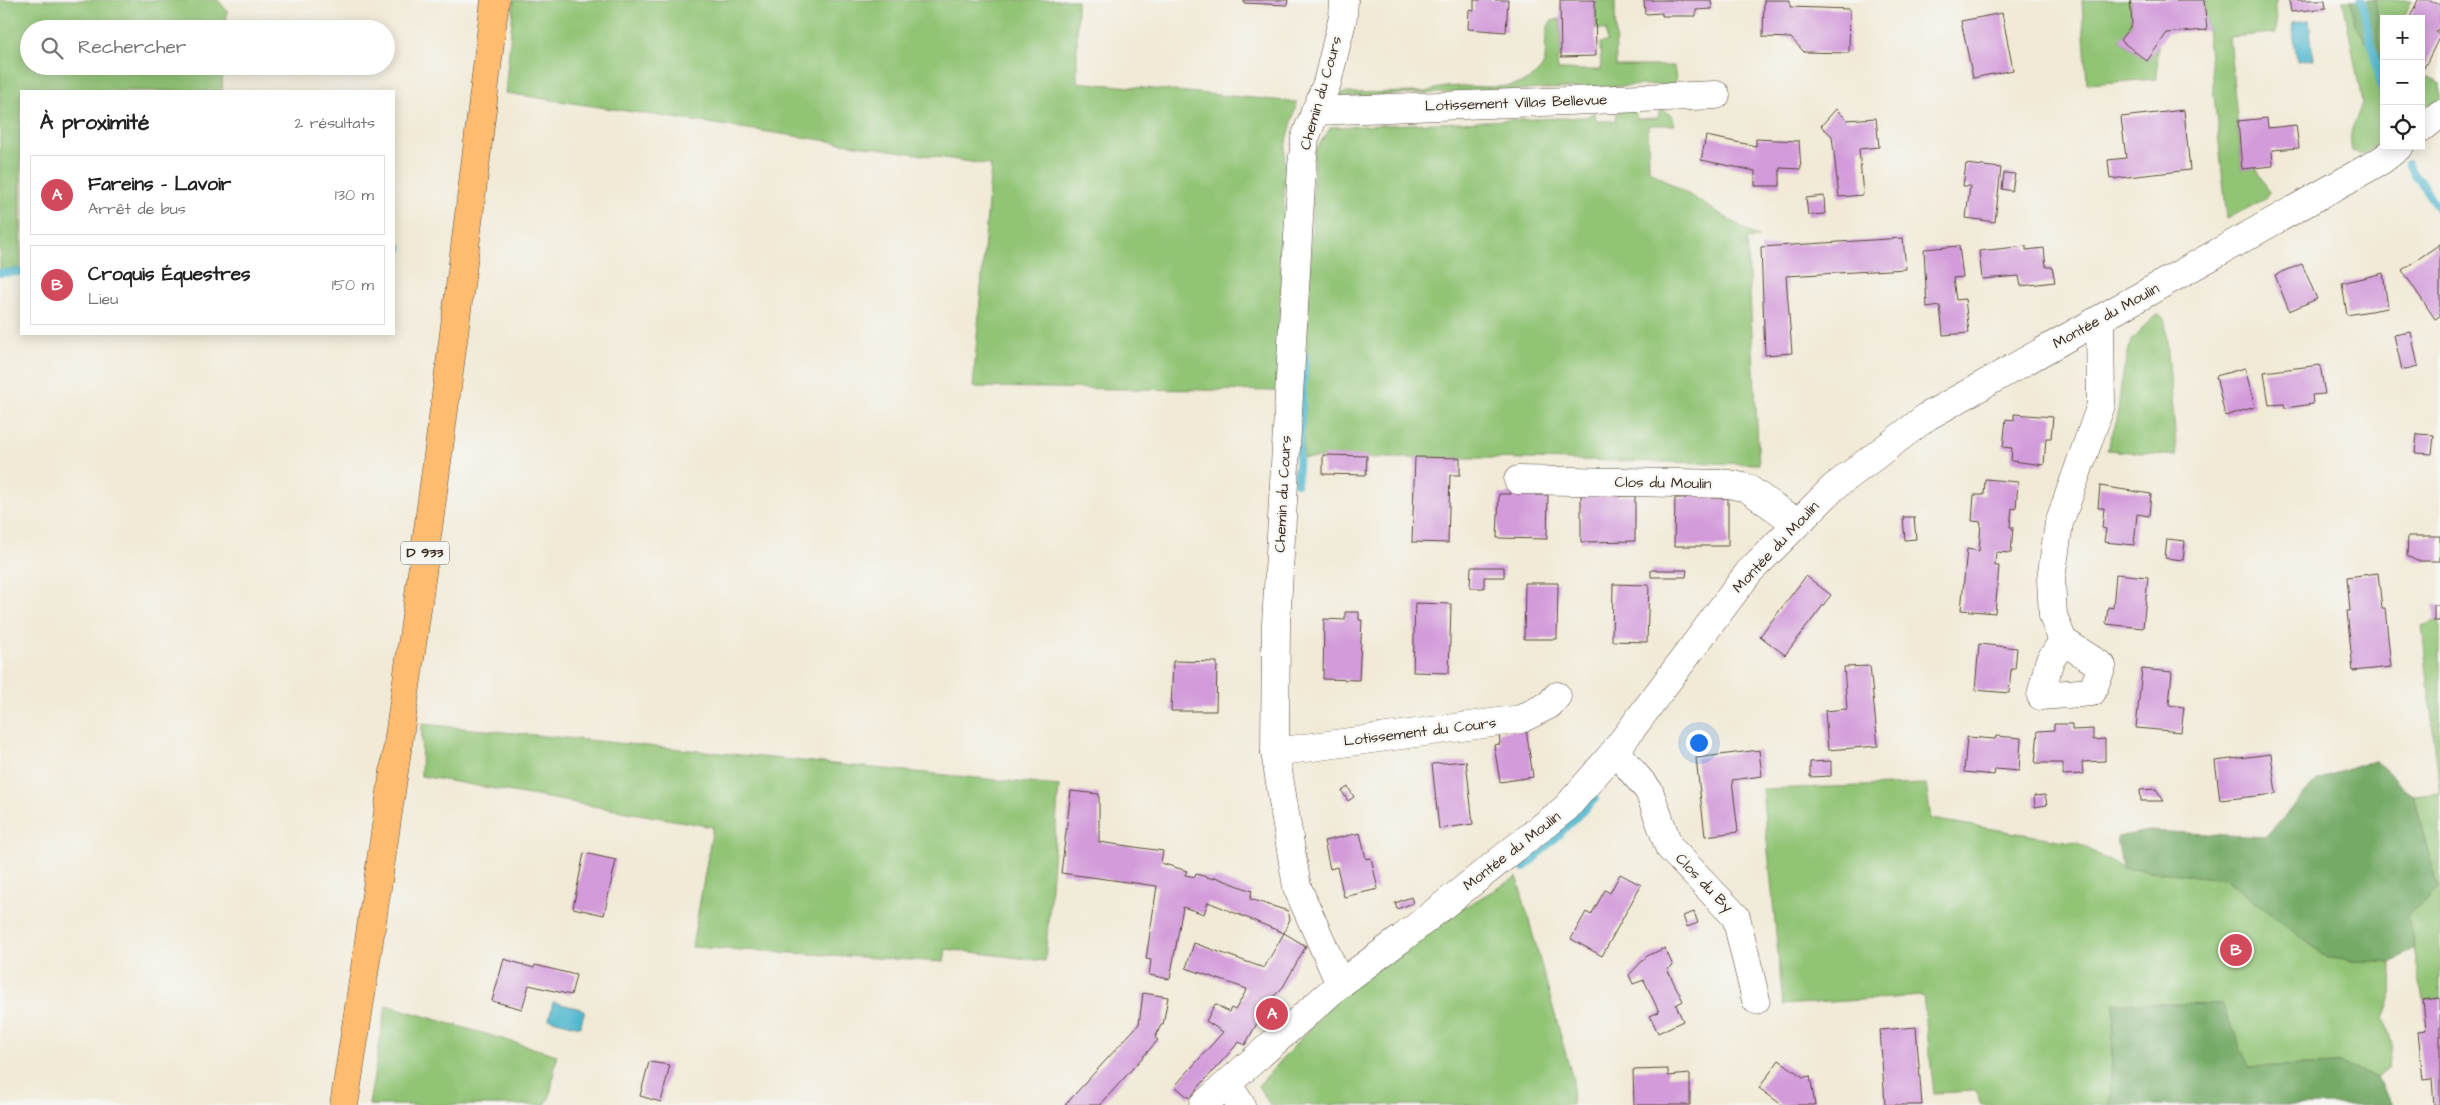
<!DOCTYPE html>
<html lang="fr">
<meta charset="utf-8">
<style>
:root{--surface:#fff;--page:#f2f2f2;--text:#222;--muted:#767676;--line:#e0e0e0;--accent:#d1495b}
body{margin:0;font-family:"Architects Daughter",sans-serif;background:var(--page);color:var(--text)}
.controls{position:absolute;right:15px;top:15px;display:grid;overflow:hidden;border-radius:0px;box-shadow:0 2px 12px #0003}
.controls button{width:45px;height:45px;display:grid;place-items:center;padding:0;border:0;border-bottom:1px solid var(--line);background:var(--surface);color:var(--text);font:25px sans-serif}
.you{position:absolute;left:1698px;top:742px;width:18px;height:18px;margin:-12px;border:4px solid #fff;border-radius:50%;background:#1a73e8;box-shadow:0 0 0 8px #1a73e833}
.badge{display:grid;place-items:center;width:32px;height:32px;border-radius:50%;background:var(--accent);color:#fff;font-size:16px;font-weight:700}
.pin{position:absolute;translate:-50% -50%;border:2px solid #fff;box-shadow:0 1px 5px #0006}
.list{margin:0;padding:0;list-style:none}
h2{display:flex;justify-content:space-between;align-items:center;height:65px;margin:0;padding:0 20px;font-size:21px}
h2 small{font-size:16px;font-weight:400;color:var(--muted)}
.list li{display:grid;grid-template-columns:32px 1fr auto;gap:15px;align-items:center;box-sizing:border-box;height:80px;margin:0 10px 10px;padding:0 10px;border:1px solid var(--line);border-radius:0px}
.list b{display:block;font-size:19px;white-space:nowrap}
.list p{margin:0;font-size:16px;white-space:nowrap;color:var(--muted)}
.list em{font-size:16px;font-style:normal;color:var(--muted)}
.icon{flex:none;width:28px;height:28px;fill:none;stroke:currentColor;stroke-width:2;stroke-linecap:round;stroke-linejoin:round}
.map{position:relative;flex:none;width:2440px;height:1105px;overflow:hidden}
.search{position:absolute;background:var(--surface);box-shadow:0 2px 12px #0003;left:20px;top:20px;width:375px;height:55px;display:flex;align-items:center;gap:12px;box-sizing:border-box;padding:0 18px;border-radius:28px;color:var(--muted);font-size:19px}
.panel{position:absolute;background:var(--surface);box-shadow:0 2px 12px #0003;left:20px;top:90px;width:375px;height:245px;border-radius:0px}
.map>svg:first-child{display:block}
.green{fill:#91c475;stroke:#66774a}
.forest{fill:#74aa66;stroke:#586a42}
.water{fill:#51b8cf;stroke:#467176}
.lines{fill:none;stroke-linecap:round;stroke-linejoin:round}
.stream{stroke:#51b8cf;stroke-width:8}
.building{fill:#d39bda}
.minor-casing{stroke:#56473a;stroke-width:29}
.tertiary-casing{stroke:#56473a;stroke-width:29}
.primary-casing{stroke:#56473a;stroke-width:29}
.minor{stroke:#fff;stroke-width:28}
.tertiary{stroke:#fff;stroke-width:28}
.primary{stroke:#febc70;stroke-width:28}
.labels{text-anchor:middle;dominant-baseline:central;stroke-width:4.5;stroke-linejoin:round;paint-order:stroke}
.shield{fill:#f6f6f2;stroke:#73675e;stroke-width:1}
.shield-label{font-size:14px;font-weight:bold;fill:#3b2a1e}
.street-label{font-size:15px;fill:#3b2a1e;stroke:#f6f6f2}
</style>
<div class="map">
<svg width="2440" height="1105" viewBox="0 0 2440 1105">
<rect width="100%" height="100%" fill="#f6f6f2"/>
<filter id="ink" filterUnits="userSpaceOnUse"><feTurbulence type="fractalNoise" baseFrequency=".02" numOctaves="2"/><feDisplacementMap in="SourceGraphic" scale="10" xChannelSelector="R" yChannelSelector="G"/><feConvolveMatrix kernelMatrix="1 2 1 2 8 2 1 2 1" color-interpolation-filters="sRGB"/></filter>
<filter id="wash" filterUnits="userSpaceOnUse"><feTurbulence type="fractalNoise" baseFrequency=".0096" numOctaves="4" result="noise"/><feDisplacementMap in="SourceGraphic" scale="20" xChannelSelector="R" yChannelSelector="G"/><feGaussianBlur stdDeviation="1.12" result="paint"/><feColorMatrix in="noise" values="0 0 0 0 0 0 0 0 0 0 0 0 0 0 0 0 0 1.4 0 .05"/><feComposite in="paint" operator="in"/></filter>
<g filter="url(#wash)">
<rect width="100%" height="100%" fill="#f1ead7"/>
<!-- green -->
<g class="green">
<polygon points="0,0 218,0 227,11 226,29 29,29 29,66 223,66 222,91 21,91 21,268 0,270"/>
<polygon points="514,0 1077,0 1077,82 1297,102 1285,149 1280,391 973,387 991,165 505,93"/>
<path d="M1595 0H1615L1616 66H1674L1676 81 1674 84 1336 97V94L1339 93 1427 92C1462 76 1514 102 1541 69 1550 58 1541 35 1551 21L1560 19 1561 57 1557 59 1558 70H1601L1600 43 1607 42 1606 30 1596 29Z"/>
<polygon points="2082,0 2130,0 2132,24 2120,40 2147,61 2158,46 2157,79 2087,84"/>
<polygon points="2204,0 2276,0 2276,33 2229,37 2242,169 2256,167 2269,192 2265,199 2227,219"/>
<path d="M2343 0H2351L2355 25 2380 60 2376 0H2412L2403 19H2384V142L2362 155 2352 151C2347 127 2357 123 2362 102Z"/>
<polygon points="2421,75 2440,83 2440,99 2421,114"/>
<polygon points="1660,108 1672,115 1675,125 1648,125 1649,170 1759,238 1747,239 1759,464 1483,458 1303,458 1314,152 1331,127 1586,117 1595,112 1596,121 1615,121 1617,112 1635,110 1637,119 1658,118"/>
<polygon points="2158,314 2165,319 2177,456 2107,450 2117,419 2122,378 2131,340"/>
<polygon points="2434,621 2440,621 2440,998 2423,1000 2408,915 2438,889 2413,796 2440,793 2422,626"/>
<polygon points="422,724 1059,786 1045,961 946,949 944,962 692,947 713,827 421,776"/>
<polygon points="1926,784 1931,819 2078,843 2122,868 2225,879 2328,958 2392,963 2391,1000 2384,1018 2392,1044 2389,1067 2377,1077 2340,1064 2249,1067 2222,1005 2114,1003 2110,1105 1981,1105 1976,1091 1934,1093 1923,996 1783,1005 1762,789"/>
<polygon points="1517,877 1573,1080 1572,1105 1270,1105 1258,1086 1342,993 1433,925"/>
<polygon points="386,1005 557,1055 550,1096 545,1105 369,1105"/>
</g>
<!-- forest -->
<g class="forest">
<polygon points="2351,0 2376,0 2380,61 2355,25"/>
<polygon points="2375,760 2413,796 2438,889 2408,915 2414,948 2392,963 2328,958 2225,879 2122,868 2117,837 2148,831 2265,837 2317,780"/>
<polygon points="2114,1003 2222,1005 2249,1067 2340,1064 2377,1077 2392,1105 2110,1105"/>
</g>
<!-- water -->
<g class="water">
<polygon points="2309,20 2313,59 2297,61 2292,22"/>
<polygon points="553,1002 585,1010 580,1027 549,1019"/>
</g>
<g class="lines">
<!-- stream -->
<g class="stream">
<polyline points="2361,0 2384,97"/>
<polyline points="2408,164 2440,211"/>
<polyline points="394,248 399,248"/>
<polyline points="0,273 21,272"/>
<polyline points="1297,483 1305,356"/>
<polyline points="1524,868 1595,799"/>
</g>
</g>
<g id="blocks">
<!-- building -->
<g class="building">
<polygon points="1244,0 1288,0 1287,5 1244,3"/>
<polygon points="1474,0 1508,0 1506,32 1468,29 1469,10 1474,11"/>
<polygon points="1560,0 1595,0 1596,56 1561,57"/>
<polygon points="1644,0 1711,0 1712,9 1696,10 1696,16 1662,16 1662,13 1645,14"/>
<polygon points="1764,0 1790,0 1790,7 1850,9 1849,53 1804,52 1791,38 1763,37"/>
<polygon points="2130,0 2204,0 2207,30 2167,33 2147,61 2120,40 2132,24"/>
<polygon points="2289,0 2325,0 2326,8 2291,12"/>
<polygon points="2418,0 2430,0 2440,5 2440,25 2436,33 2440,36 2423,70 2421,70 2421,19 2409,19"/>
<polygon points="2002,13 2013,70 1973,78 1961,21"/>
<polygon points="1836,109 1847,120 1876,118 1879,147 1859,149 1863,195 1839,197 1832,136 1821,126"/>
<polygon points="2184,110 2190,170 2110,179 2108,160 2126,158 2121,117"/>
<polygon points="2267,118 2268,128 2296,125 2299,148 2272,150 2273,166 2242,169 2238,121"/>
<polygon points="1706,136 1756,146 1756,139 1799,141 1801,169 1780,168 1780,186 1755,186 1755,171 1701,160"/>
<polygon points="1966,164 2001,168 1995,222 1966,218 1970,186 1963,186"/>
<polygon points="2004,173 2015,174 2012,191 2002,189"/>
<polygon points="1824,196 1825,214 1808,215 1806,198"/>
<polygon points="1903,238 1906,269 1786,276 1792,353 1765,355 1761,247"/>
<polygon points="2440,244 2440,316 2435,319 2402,270"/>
<polygon points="1959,246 1963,277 1953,278 1956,300 1965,299 1969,333 1943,335 1940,306 1927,308 1924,249"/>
<polygon points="2026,246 2026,250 2044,248 2046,267 2052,267 2055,282 2021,286 2019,276 1982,279 1979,251"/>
<polygon points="2302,264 2317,299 2289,311 2275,275"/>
<polygon points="2383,273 2388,308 2347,315 2342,283"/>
<polygon points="2411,332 2418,366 2402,370 2394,335"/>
<polygon points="2320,365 2325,394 2312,395 2313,404 2285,408 2284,404 2269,405 2264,372"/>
<polygon points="2245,368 2255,407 2225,416 2216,376"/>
<polygon points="2014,414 2053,417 2051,438 2046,438 2044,465 2011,461 2012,448 2003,447 2006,419 2014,420"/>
<polygon points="2417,434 2434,435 2432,454 2415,453"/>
<polygon points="1323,455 1367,456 1366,475 1323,474"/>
<polygon points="1415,457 1460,458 1460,475 1450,475 1448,543 1412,542"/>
<polygon points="1985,479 2018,482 2016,509 2012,508 2010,527 2013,527 2011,553 1996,552 1995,566 1999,566 1995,613 1961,610 1967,549 1979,551 1981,522 1972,521 1974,495 1984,495"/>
<polygon points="2100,486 2151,494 2149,516 2137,514 2134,545 2104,542 2106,529 2102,528 2104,508 2098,508"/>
<polygon points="1512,488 1536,489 1535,495 1548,495 1547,539 1497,538 1499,494 1511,494"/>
<polygon points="1618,491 1618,496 1635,496 1635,541 1581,542 1581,495"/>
<polygon points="1687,493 1712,493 1712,498 1728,498 1728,546 1674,546 1675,498 1686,498"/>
<polygon points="1903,517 1914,517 1916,539 1905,540"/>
<polygon points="2408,536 2440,536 2440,561 2417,561 2407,556"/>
<polygon points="2167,539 2185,541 2183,560 2165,558"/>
<polygon points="1471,567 1504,567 1504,577 1484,577 1484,588 1470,588"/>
<polygon points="1651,570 1687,570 1686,577 1651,577"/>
<polygon points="2378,573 2382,608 2385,608 2391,667 2353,671 2347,611 2350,611 2347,577"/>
<polygon points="2116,574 2148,577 2143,628 2106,624 2108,607 2113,608"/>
<polygon points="1806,576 1831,595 1785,655 1760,636"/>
<polygon points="1525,583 1558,583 1557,639 1524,639"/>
<polygon points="1613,584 1649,585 1647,642 1612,641"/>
<polygon points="1415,603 1451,604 1449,673 1413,672"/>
<rect x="2434" y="605" width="6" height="16"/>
<polygon points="1345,612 1359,612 1359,620 1362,620 1359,680 1323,679 1324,619 1345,620"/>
<polygon points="1979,644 2017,648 2015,669 2011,669 2009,693 1975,690"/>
<polygon points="1173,661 1217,662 1216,711 1171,711"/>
<polygon points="1870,666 1878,746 1828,750 1825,711 1847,709 1844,667"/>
<polygon points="2142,669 2172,672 2169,705 2184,707 2181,732 2136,728"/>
<polygon points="2054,724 2072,724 2072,730 2093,729 2093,740 2105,739 2105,761 2082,762 2083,774 2063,775 2063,763 2035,763 2038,731 2054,730"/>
<polygon points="1526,728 1533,777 1500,782 1494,745 1500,744 1499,732"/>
<polygon points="1996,736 2021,738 2019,771 1995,769 1994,775 1964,772 1967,737 1995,739"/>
<polygon points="1759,750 1762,776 1732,780 1738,832 1705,836 1696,758"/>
<polygon points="2271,754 2276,794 2220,800 2215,761"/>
<polygon points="1466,761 1473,824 1439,829 1432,764"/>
<polygon points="1831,761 1831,776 1810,777 1810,762"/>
<polygon points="1348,787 1354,797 1348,801 1342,791"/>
<polygon points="2156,789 2164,801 2141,801 2140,790"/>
<polygon points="1071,791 1099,794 1099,842 1163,851 1161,863 1187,871 1185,875 1195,877 1196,874 1214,879 1215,877 1252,891 1250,899 1288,911 1290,919 1284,933 1208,902 1204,914 1183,907 1170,979 1149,975 1151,960 1146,959 1157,886 1061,873"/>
<polygon points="2045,795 2047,805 2035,807 2034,796"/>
<polygon points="1360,833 1366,859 1371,858 1378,889 1344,897 1337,867 1330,869 1324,841"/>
<polygon points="584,853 616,860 604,915 573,908"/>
<polygon points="1620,874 1641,885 1602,956 1571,939 1586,912 1591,915 1605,890 1610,893"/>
<polygon points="1411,897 1413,903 1397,909 1395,903"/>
<polygon points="1694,912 1698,923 1687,927 1683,916"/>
<polygon points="1284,933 1306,946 1283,987 1270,1000 1245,1045 1239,1042 1189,1098 1175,1086 1223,1032 1206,1021 1215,1004 1229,1012 1231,1008 1235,1010 1247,989 1186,968 1194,943 1264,968"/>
<polygon points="1665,948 1673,966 1667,969 1683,1001 1676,1005 1683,1021 1658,1033 1650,1016 1659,1012 1644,980 1633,984 1629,975 1647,956"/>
<polygon points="504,959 534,968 535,965 576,975 571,995 529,985 522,1009 492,1001"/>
<polygon points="1143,993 1168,997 1163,1025 1161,1025 1155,1038 1158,1040 1100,1105 1065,1105 1139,1024"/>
<polygon points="2440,998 2440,1105 2434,1105 2432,1079 2423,1080 2418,1031 2426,1030 2423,1000"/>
<polygon points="1916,1027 1922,1105 1885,1105 1880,1030"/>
<polygon points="1779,1060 1803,1077 1810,1076 1815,1105 1782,1105 1759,1088"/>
<polygon points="649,1062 670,1065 661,1102 640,1096"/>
<polygon points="1668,1069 1668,1076 1690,1074 1690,1105 1634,1105 1633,1070"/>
</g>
</g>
</g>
<g filter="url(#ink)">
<use href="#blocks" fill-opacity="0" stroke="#56473a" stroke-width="1"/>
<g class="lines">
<defs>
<g id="minor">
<polyline points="1315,111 1716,95"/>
<polyline points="1518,480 1729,484 1747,488 1785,515 1799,520"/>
<polyline points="2063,641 2102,666 2092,692 2041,696 2049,662 2063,641 2053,616 2051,579 2059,523 2101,405 2100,320"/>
<polyline points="1615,751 1649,791 1669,847 1736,917 1756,1000"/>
<polyline points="1275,752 1521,719 1549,705 1557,696"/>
<polyline points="1340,984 1297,887 1275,752 1276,624 1302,166 1305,138 1327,83 1343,17 1344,0"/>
<polyline points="1228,1085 1241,1105"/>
</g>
<g id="tertiary">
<polyline points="2421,129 2440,114"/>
<polyline points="1203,1105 1340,984 1401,939 1566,808 1615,751 1749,572 1834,487 1928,416 2382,160 2400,146"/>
</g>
<path id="primary" d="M344 1105C401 738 452 369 495 0"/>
</defs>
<!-- minor casing -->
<use href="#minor" class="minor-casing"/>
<!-- tertiary casing -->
<use href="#tertiary" class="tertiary-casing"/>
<!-- primary casing -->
<use href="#primary" class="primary-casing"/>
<!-- minor -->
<use href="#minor" class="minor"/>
<!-- tertiary -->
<use href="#tertiary" class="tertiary"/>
<!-- primary -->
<use href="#primary" class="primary"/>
</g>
</g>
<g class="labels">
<!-- shield labels -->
<rect class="shield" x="401" y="541.5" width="48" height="23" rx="4"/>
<g class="shield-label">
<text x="425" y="553">D 933</text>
</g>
<!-- street labels -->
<g class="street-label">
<text transform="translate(1321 93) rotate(-74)">Chemin du Cours</text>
<text transform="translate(1516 103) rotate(-2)">Lotissement Villas Bellevue</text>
<text transform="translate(2106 316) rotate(-29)">Montée du Moulin</text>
<text transform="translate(1663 483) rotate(1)">Clos du Moulin</text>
<text transform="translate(1283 494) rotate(-87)">Chemin du Cours</text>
<text transform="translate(1776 547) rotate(-47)">Montée du Moulin</text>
<text transform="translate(1420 732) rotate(-7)">Lotissement du Cours</text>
<text transform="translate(1512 851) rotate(-38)">Montée du Moulin</text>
<text transform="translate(1704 883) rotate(46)">Clos du By</text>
</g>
</g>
</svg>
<div class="controls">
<button>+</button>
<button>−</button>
<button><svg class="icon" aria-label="locate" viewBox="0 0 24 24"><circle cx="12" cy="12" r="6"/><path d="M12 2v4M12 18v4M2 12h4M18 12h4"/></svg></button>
</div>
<div class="you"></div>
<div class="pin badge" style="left:1272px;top:1014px">A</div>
<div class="pin badge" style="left:2236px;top:950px">B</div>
<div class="search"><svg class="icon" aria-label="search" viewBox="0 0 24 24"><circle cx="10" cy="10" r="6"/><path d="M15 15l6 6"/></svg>Rechercher</div>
<section class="panel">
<h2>À proximité<small>2 résultats</small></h2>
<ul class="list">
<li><span class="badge">A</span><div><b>Fareins - Lavoir</b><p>Arrêt de bus</p></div><em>130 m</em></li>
<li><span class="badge">B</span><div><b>Croquis Équestres</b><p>Lieu</p></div><em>150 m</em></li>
</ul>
</section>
</div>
